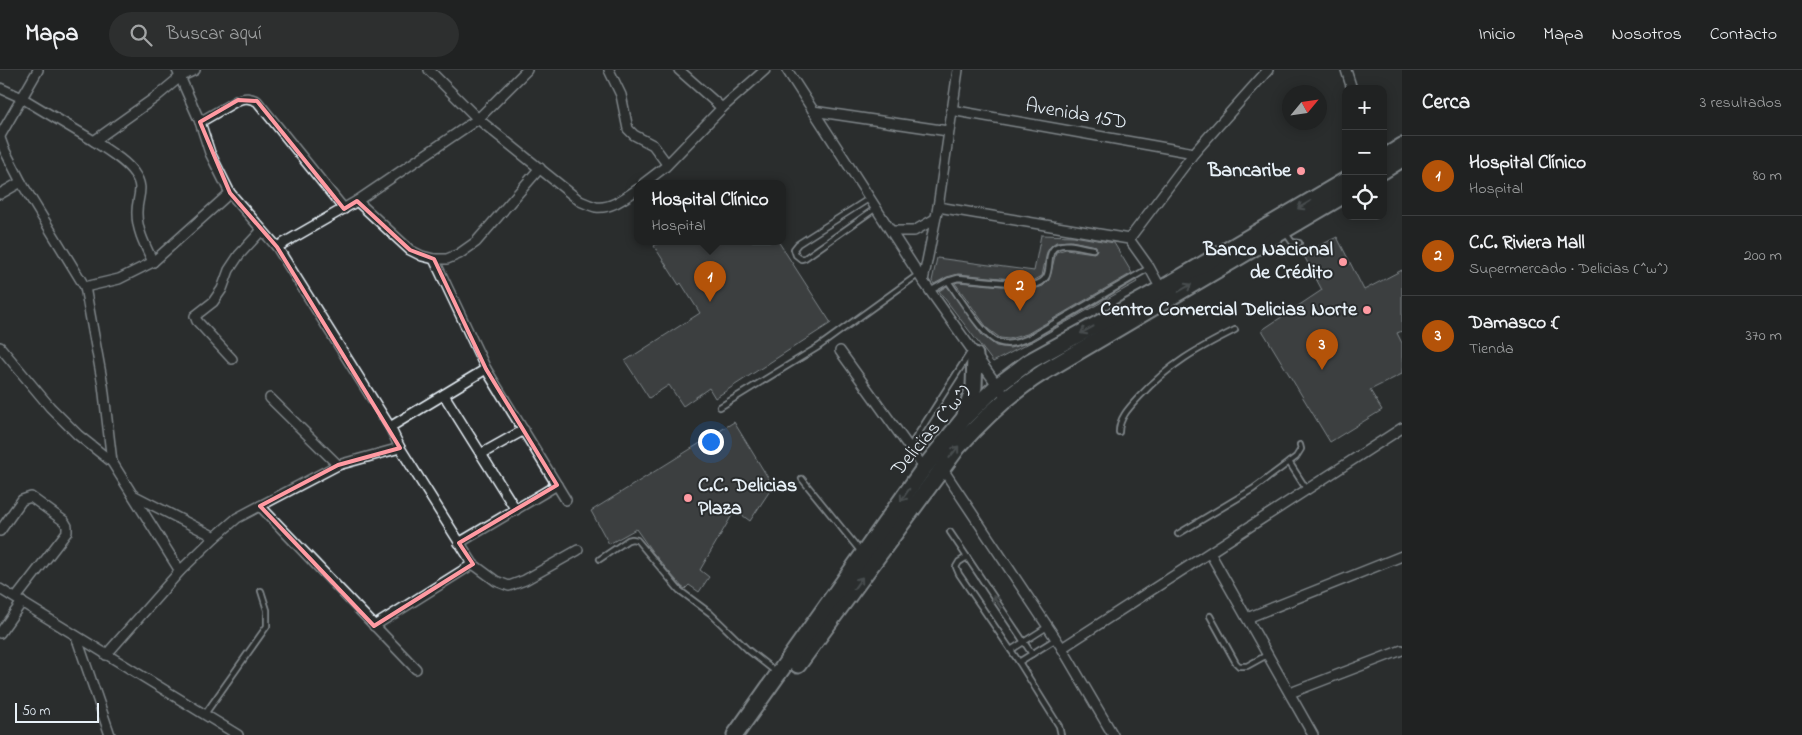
<!DOCTYPE html>
<html lang="es">
<meta charset="utf-8">
<style>
:root{--surface:#202222;--page:#2d2f2f;--text:#f1f3f6;--muted:#a2a4a5;--line:#3d3f40;--accent:#b45309}
body{margin:0;font-family:"Indie Flower",sans-serif;background:var(--page);color:var(--text)}
.controls{position:absolute;right:15px;top:15px;display:grid;overflow:hidden;border-radius:10px;box-shadow:0 2px 12px #0003}
.controls button{width:45px;height:45px;display:grid;place-items:center;padding:0;border:0;border-bottom:1px solid var(--line);background:var(--surface);color:var(--text);font:25px sans-serif}
.compass{position:absolute;left:1282px;top:15px;width:45px;height:45px;border-radius:50%;background:var(--surface);box-shadow:0 2px 12px #0003;rotate:61deg}
.scale{position:absolute;left:15px;bottom:12px;width:84px;box-sizing:border-box;padding-left:5px;border:2px solid #e8f1f8;border-top:0;font-size:14px;line-height:18px;white-space:nowrap;color:#e8f1f8;-webkit-text-stroke:4px #2a2d2e;paint-order:stroke}
.you{position:absolute;left:710px;top:371px;width:18px;height:18px;margin:-12px;border:4px solid #fff;border-radius:50%;background:#1a73e8;box-shadow:0 0 0 8px #1a73e833}
.badge{display:grid;place-items:center;width:32px;height:32px;border-radius:50%;background:var(--accent);color:#fff;font-size:16px;font-weight:700}
.pin{position:absolute;translate:-50% -41px;filter:drop-shadow(0 1px 2px #0008)}
.pin::after{content:'';position:absolute;top:26px;width:18px;height:15px;background:inherit;clip-path:polygon(0 0,100% 0,50% 100%)}
.popup{position:absolute;left:634px;top:110px;width:152px;height:65px;box-sizing:border-box;display:grid;place-content:center;border-radius:10px;background:var(--surface);filter:drop-shadow(0 1px 4px #0005);font-size:16px;white-space:nowrap;color:var(--muted)}
.popup b{font-size:19px;color:var(--text)}
.popup::after{content:'';position:absolute;left:50%;top:100%;margin-left:-10px;border:10px solid transparent;border-top-color:var(--surface)}
.list{margin:0;padding:0;list-style:none}
h2{display:flex;justify-content:space-between;align-items:center;height:65px;margin:0;padding:0 20px;font-size:21px}
h2 small{font-size:16px;font-weight:400;color:var(--muted)}
.list li{display:grid;grid-template-columns:32px 1fr auto;gap:15px;align-items:center;box-sizing:border-box;height:80px;padding:0 20px;border-top:1px solid var(--line)}
.list b{display:block;font-size:19px;white-space:nowrap}
.list p{margin:0;font-size:16px;white-space:nowrap;color:var(--muted)}
.list em{font-size:16px;font-style:normal;color:var(--muted)}
.icon{flex:none;width:28px;height:28px;fill:none;stroke:currentColor;stroke-width:2;stroke-linecap:round;stroke-linejoin:round}
.map{position:relative;flex:none;width:1402px;height:665px;overflow:hidden}
header{display:flex;align-items:center;gap:30px;box-sizing:border-box;height:70px;padding:0 25px;background:var(--surface);border-bottom:1px solid var(--line)}
header strong{font-size:24px}
nav{display:flex;gap:28px;margin-inline-start:auto;font-size:18px}
.search{width:350px;height:45px;background:var(--page);display:flex;align-items:center;gap:12px;box-sizing:border-box;padding:0 18px;border-radius:28px;color:var(--muted);font-size:19px}
main{display:flex}
aside{flex:1;background:var(--surface)}
.map>svg:first-child{display:block}
.building{fill:#535759;stroke:#e8f1f8}
.lines{fill:none;stroke-linecap:round;stroke-linejoin:round}
.service-casing{stroke:#e8f1f8;stroke-width:8}
.minor-casing{stroke:#e8f1f8;stroke-width:12}
.primary-casing{stroke:#e8f1f8;stroke-width:19}
.service{stroke:#2a2d2e;stroke-width:4.5}
.minor{stroke:#2a2d2e;stroke-width:9}
.primary{stroke:#2a2d2e;stroke-width:15}
.oneway{stroke:#6c7275}
.marked{fill:none;stroke:#ff9aa2;stroke-width:4;stroke-linejoin:round}
.poi-dot{fill:#ff9aa2;stroke:#2a2d2e;stroke-width:2}
.labels{text-anchor:middle;dominant-baseline:central;stroke-width:4;stroke-linejoin:round;paint-order:stroke}
.street-label{font-size:20px;fill:#e8f1f8;stroke:#2a2d2e}
.poi-label{font-size:20px;font-weight:bold;fill:#e8f1f8;stroke:#2a2d2e;text-anchor:end}
</style>
<header>
<strong>Mapa</strong>
<div class="search"><svg class="icon" aria-label="search" viewBox="0 0 24 24"><circle cx="10" cy="10" r="6"/><path d="M15 15l6 6"/></svg>Buscar aquí</div>
<nav><a>Inicio</a><a>Mapa</a><a>Nosotros</a><a>Contacto</a></nav>
</header>
<main>
<div class="map">
<svg width="1402" height="665" viewBox="0 0 1402 665">
<rect width="100%" height="100%" fill="#2a2d2e"/>
<filter id="ink" filterUnits="userSpaceOnUse"><feTurbulence type="fractalNoise" baseFrequency=".02" numOctaves="2"/><feDisplacementMap in="SourceGraphic" scale="10" xChannelSelector="R" yChannelSelector="G"/><feConvolveMatrix kernelMatrix="1 2 1 2 8 2 1 2 1" color-interpolation-filters="sRGB"/></filter>
<g filter="url(#ink)">
<!-- building -->
<g class="building">
<polygon points="1041,165 1074,166 1114,173 1132,203 1027,264 1009,269 1000,268 988,259 955,213 958,212 1034,219 1043,216 1049,210 1056,182 1066,179 1094,183 1097,180 1096,176 1071,171 1056,172 1051,176 1047,182 1042,206 1033,211 958,204 947,207 934,214 932,211 937,188 1034,201"/>
<polygon points="1337,167 1364,220 1402,200 1402,261 1397,263 1402,273 1402,304 1370,320 1382,340 1330,372 1262,260 1322,220 1303,184"/>
<polygon points="661,171 778,171 831,253 715,328 709,318 683,336 669,315 649,328 625,291 700,243 681,213 679,215 654,176"/>
<polygon points="1136,210 1137,212 1035,270 993,292 939,221 947,216 982,265 996,276 1010,278 1031,272"/>
<polygon points="734,352 773,416 750,451 735,440 700,500 709,507 699,522 689,515 685,519 682,517 653,483 636,459 609,474 591,441"/>
</g>
<g class="lines">
<defs>
<g id="service">
<polyline points="870,128 798,174 794,179 796,185 801,189 805,188 876,138"/>
<polyline points="1285,162 1292,172 1299,173"/>
<path d="M948 211C958 225 983 266 998 272 1008 276 1019 272 1029 268L1149 198"/>
<path d="M930 221 948 211 958 208 1033 215C1059 211 1041 182 1058 176 1067 172 1083 178 1093 179"/>
<polyline points="720,337 818,277 919,204"/>
<path d="M1119 362C1119 347 1131 336 1140 326 1170 294 1197 279 1235 260"/>
<polyline points="909,378 971,281"/>
<polyline points="1289,392 1307,420"/>
<polyline points="802,409 861,482"/>
<polyline points="950,462 967,487"/>
<polyline points="1178,464 1253,419 1296,387 1301,379 1300,375"/>
<polyline points="600,489 628,470 632,469 637,470 679,520 710,543 748,580 776,602"/>
<polyline points="1210,546 1236,593 1239,596 1247,596 1267,585"/>
<polyline points="1011,580 1047,557"/>
<polyline points="1032,584 967,487 959,492 956,497 959,504 1019,592 1059,656 1061,665"/>
<polyline points="1019,592 1056,569"/>
<polyline points="205,644 267,556 267,540 261,521"/>
</g>
<g id="minor">
<polyline points="177,0 200,52 210,83 230,123 277,177 390,357 400,378 473,494 496,511 509,516 525,510 578,480"/>
<path d="M429 0 478 49 580 131C585 133 591 136 596 137 611 139 626 127 638 119"/>
<polyline points="609,0 621,25 628,59 634,65 653,75 667,94"/>
<polyline points="679,0 722,38"/>
<polyline points="787,0 923,211 1007,329"/>
<polyline points="1346,0 1352,19"/>
<polyline points="0,18 22,28 94,71"/>
<polyline points="951,40 1194,83"/>
<polyline points="813,41 948,61"/>
<path d="M200 52 238 30C245 27 250 28 257 31L344 139"/>
<polyline points="0,66 38,0"/>
<polyline points="0,68 4,79 21,112 85,217 103,315 112,392 180,501"/>
<polyline points="644,113 665,97 722,38 765,0"/>
<polyline points="0,124 21,112"/>
<polyline points="357,131 410,180 422,186 434,189 447,189 459,184 476,172 540,98"/>
<polyline points="938,137 1129,169 1149,197 1161,219"/>
<polyline points="891,161 914,161 935,149"/>
<polyline points="1129,169 1194,83 1268,0"/>
<polyline points="277,177 357,131 478,49 527,0"/>
<polyline points="434,189 486,299 566,430"/>
<path d="M153 192C146 177 137 161 137 144 136 128 146 119 134 103 125 90 107 80 94 71L156 27 180 7 195 0"/>
<polyline points="923,211 938,137 958,0"/>
<polyline points="85,217 119,209 153,192 230,123"/>
<polyline points="0,277 50,337 78,365 112,392"/>
<polyline points="840,281 924,398"/>
<polyline points="232,289 197,251 195,246 213,232 222,219 229,200 239,185 262,160"/>
<polyline points="444,325 516,440"/>
<polyline points="270,328 338,395"/>
<polyline points="390,357 486,299"/>
<polyline points="481,384 524,360"/>
<polyline points="942,398 1062,578 1113,665"/>
<polyline points="133,425 215,467"/>
<polyline points="260,436 416,599"/>
<polyline points="0,461 22,430 31,427 64,451 67,456 67,462 16,528"/>
<polyline points="459,473 557,415"/>
<polyline points="1210,483 1313,665"/>
<polyline points="0,519 238,665"/>
<polyline points="1247,548 1402,486"/>
<polyline points="374,556 473,494"/>
<polyline points="0,563 22,532"/>
<polyline points="76,566 110,665"/>
<polyline points="1062,578 1402,358"/>
<polyline points="106,585 180,501 215,467 237,448 338,395 400,378"/>
<polyline points="1290,623 1402,580"/>
</g>
<g id="primary">
<polyline points="1383,88 1402,76"/>
<polyline points="1383,101 1402,89"/>
<polyline points="965,345 974,317 975,285"/>
<path d="M798 595 958 377C983 349 1010 323 1042 303L1346 124"/>
<polyline points="735,665 924,398 965,347 997,316 1030,291 1161,219 1346,110"/>
</g>
</defs>
<!-- service casing -->
<use href="#service" class="service-casing"/>
<!-- minor casing -->
<use href="#minor" class="minor-casing"/>
<!-- primary casing -->
<use href="#primary" class="primary-casing"/>
<!-- service -->
<use href="#service" class="service"/>
<!-- minor -->
<use href="#minor" class="minor"/>
<!-- primary -->
<use href="#primary" class="primary"/>
</g>
<!-- one-way arrows -->
<defs><path id="oneway-shaft" d="M-6 0H5M1.5-3L5.5 0L1.5 3" fill="none" stroke-width="1.6" stroke-linecap="round" stroke-linejoin="round" transform="scale(1.25)"/></defs>
<g class="oneway">
<use href="#oneway-shaft" transform="translate(1304 135) rotate(149)"/>
<use href="#oneway-shaft" transform="translate(1185 218) rotate(-30)"/>
<use href="#oneway-shaft" transform="translate(1087 260) rotate(151)"/>
<use href="#oneway-shaft" transform="translate(954 382) rotate(-52)"/>
<use href="#oneway-shaft" transform="translate(905 425) rotate(125)"/>
<use href="#oneway-shaft" transform="translate(858 513) rotate(-54)"/>
<use href="#oneway-shaft" transform="translate(997 532) rotate(-124)"/>
</g>
</g>
<!-- marked area -->
<path d="M0 0H1402V665H0ZM238 30 257 31 344 139 357 131 410 180 434 189 486 299 557 415 459 473 473 494 374 556 260 436 338 395 400 378 277 177 230 123 200 52Z" fill="#2a2d2e" fill-opacity=".55" fill-rule="evenodd"/>
<path class="marked" d="M238 30 257 31 344 139 357 131 410 180 434 189 486 299 557 415 459 473 473 494 374 556 260 436 338 395 400 378 277 177 230 123 200 52Z"/>
<!-- markers -->
<g class="poi-dot">
<circle cx="1301" cy="101" r="5"/>
<circle cx="1343" cy="192" r="5"/>
<circle cx="1367" cy="240" r="5"/>
<circle cx="688" cy="428" r="5"/>
</g>
<g class="labels">
<!-- street labels -->
<g class="street-label">
<text transform="translate(1076 45) rotate(10)">Avenida 15D</text>
<text transform="translate(932 361) rotate(-50)">Delicias (^w^)</text>
</g>
<!-- poi labels -->
<g class="poi-label">
<text x="1291" y="101">Bancaribe</text>
<text x="1333" y="180">Banco Nacional<tspan x="1333" dy="23">de Crédito</tspan></text>
<text x="1357" y="240">Centro Comercial Delicias Norte</text>
<text x="698" y="416" text-anchor="start">C.C. Delicias<tspan x="698" dy="23">Plaza</tspan></text>
</g>
</g>
</svg>
<div class="controls">
<button>+</button>
<button>−</button>
<button><svg class="icon" aria-label="locate" viewBox="0 0 24 24"><circle cx="12" cy="12" r="6"/><path d="M12 2v4M12 18v4M2 12h4M18 12h4"/></svg></button>
</div>
<svg class="compass" viewBox="-18 -18 36 36"><path d="M0-13l5 13h-10z" fill="#e53935"/><path d="M0 13l5-13h-10z" fill="#a2a4a5"/></svg>
<div class="scale">50 m</div>
<div class="you"></div>
<div class="pin badge" style="left:710px;top:232px">1</div>
<div class="popup"><b>Hospital Clínico</b>Hospital</div>
<div class="pin badge" style="left:1020px;top:241px">2</div>
<div class="pin badge" style="left:1322px;top:300px">3</div>
</div>
<aside>
<h2>Cerca<small>3 resultados</small></h2>
<ul class="list">
<li><span class="badge">1</span><div><b>Hospital Clínico</b><p>Hospital</p></div><em>80 m</em></li>
<li><span class="badge">2</span><div><b>C.C. Riviera Mall</b><p>Supermercado · Delicias (^w^)</p></div><em>200 m</em></li>
<li><span class="badge">3</span><div><b>Damasco :(</b><p>Tienda</p></div><em>370 m</em></li>
</ul>
</aside>
</main>
